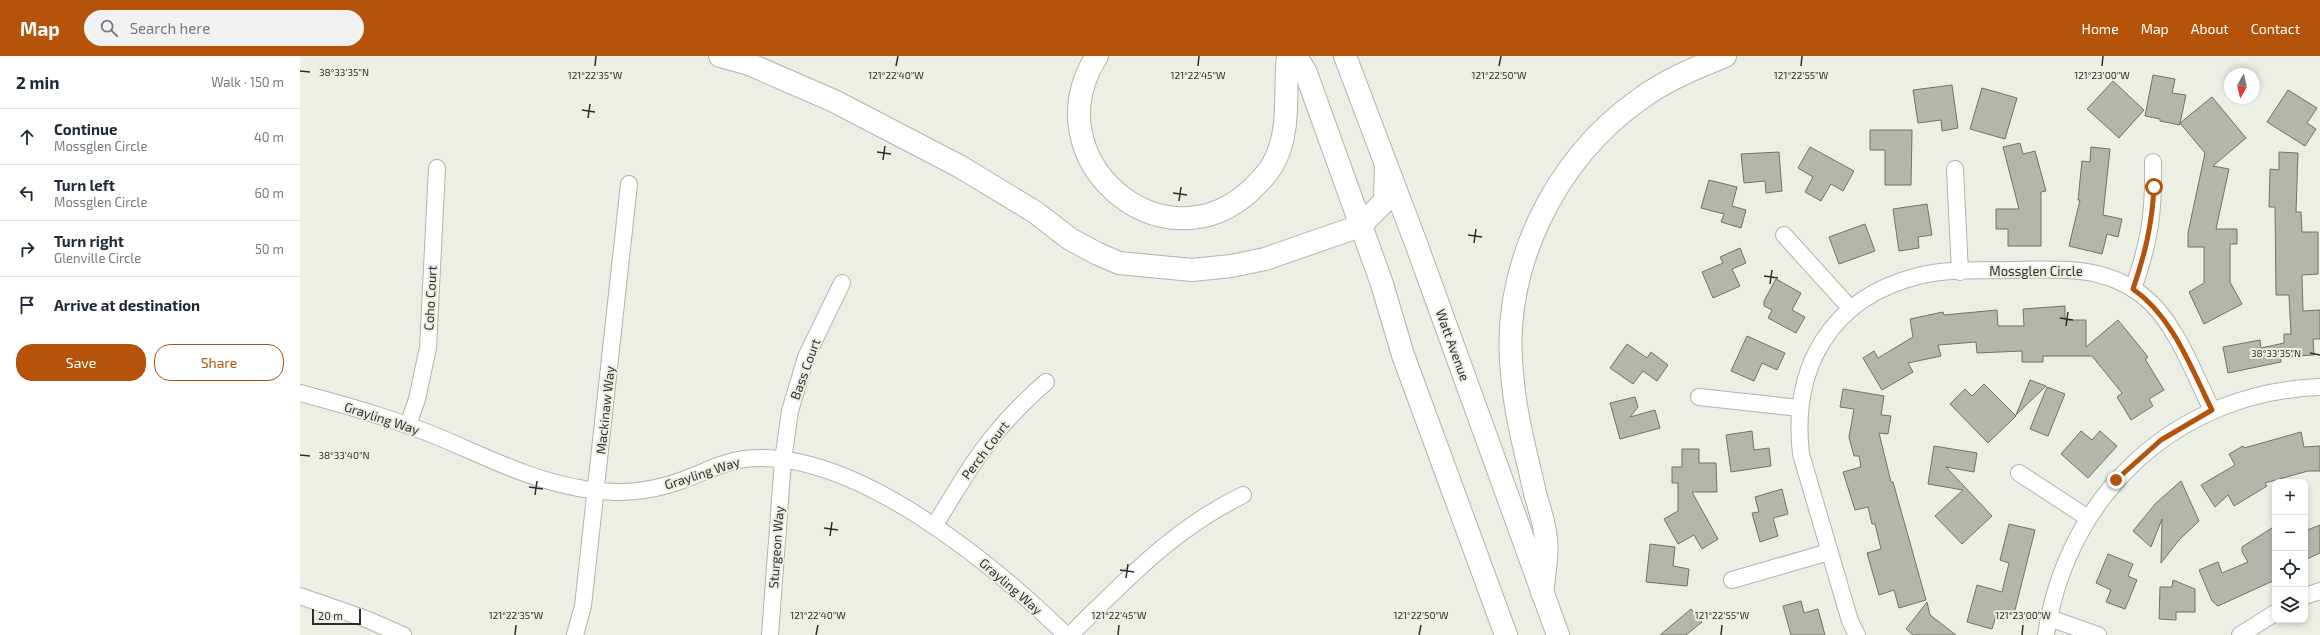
<!DOCTYPE html>
<meta charset="utf-8">
<style>
:root{--surface:#fff;--page:#f2f2f3;--text:#1f2937;--muted:#747a83;--line:#e0e1e3;--accent:#b45309}
body{margin:0;font-family:"Exo 2",sans-serif;background:var(--page);color:var(--text)}
.controls{position:absolute;right:12px;bottom:12px;display:grid;overflow:hidden;border-radius:8px;box-shadow:0 2px 6px #0003}
.controls button{width:36px;height:36px;display:grid;place-items:center;padding:0;border:0;border-bottom:1px solid var(--line);background:var(--surface);color:var(--text);font:20px sans-serif}
.compass{position:absolute;left:1924px;top:12px;width:36px;height:36px;border-radius:50%;background:var(--surface);box-shadow:0 2px 6px #0003;rotate:188deg}
.scale{position:absolute;left:12px;bottom:10px;width:49px;box-sizing:border-box;padding-left:4px;border:2px solid #2e2f2b;border-top:0;font-size:11px;line-height:14px;white-space:nowrap;color:#2e2f2b;-webkit-text-stroke:3px #ecefe3;paint-order:stroke}
.stop{position:absolute;width:12px;height:12px;margin:-9px;border:3px solid #b45309;border-radius:50%;background:#fff}
.stop.end{background:#b45309;border-color:#fff;box-shadow:0 1px 4px #0008}
.list{margin:0;padding:0;list-style:none}
h2{display:flex;justify-content:space-between;align-items:center;height:52px;margin:0;padding:0 16px;font-size:17px}
h2 small{font-size:13px;font-weight:400;color:var(--muted)}
.list li{display:grid;grid-template-columns:26px 1fr auto;gap:12px;align-items:center;box-sizing:border-box;height:56px;padding:0 16px;border-top:1px solid var(--line)}
.list b{display:block;font-size:15px;white-space:nowrap}
.list p{margin:0;font-size:13px;white-space:nowrap;color:var(--muted)}
.list em{font-size:13px;font-style:normal;color:var(--muted)}
.actions{display:flex;gap:8px;padding:12px 16px}
.actions a{flex:1;padding:9px 0;border:1px solid var(--accent);border-radius:16px;text-align:center;font-size:14px;color:var(--accent)}
.actions .main{background:var(--accent);color:#fff}
.icon{flex:none;width:22px;height:22px;fill:none;stroke:currentColor;stroke-width:2;stroke-linecap:round;stroke-linejoin:round}
.map{position:relative;flex:none;width:2020px;height:579px;overflow:hidden}
header{display:flex;align-items:center;gap:24px;box-sizing:border-box;height:56px;padding:0 20px;background:var(--accent);color:#fff}
header strong{font-size:19px}
nav{display:flex;gap:22px;margin-inline-start:auto;font-size:14px}
.search{width:280px;height:36px;background:var(--page);display:flex;align-items:center;gap:10px;box-sizing:border-box;padding:0 14px;border-radius:22px;color:var(--muted);font-size:15px}
main{display:flex}
aside{flex:1;background:var(--surface)}
.map>svg:first-child{display:block}
.building{fill:#b3b6aa;stroke:#717368}
.lines{fill:none;stroke-linecap:round;stroke-linejoin:round}
.minor-casing{stroke:#b2b4a9;stroke-width:18}
.primary-casing{stroke:#b2b4a9;stroke-width:24}
.motorway-casing{stroke:#b2b4a9;stroke-width:24}
.minor{stroke:#fff;stroke-width:16}
.primary{stroke:#fff;stroke-width:22}
.motorway{stroke:#fff;stroke-width:22}
.route{stroke:#b45309;stroke-width:5}
.ticks{fill:none;stroke:#2e2f2b;stroke-width:1.5}
.labels{text-anchor:middle;dominant-baseline:central;stroke-width:4;stroke-linejoin:round;paint-order:stroke}
.street-label{font-size:13px;fill:#2e2f2b;stroke:#ecefe3}
.ticks-label{font-size:10px;text-anchor:middle;fill:#2e2f2b;stroke:#ecefe3;stroke-width:4;stroke-linejoin:round;paint-order:stroke}
</style>
<header>
<strong>Map</strong>
<div class="search"><svg class="icon" aria-label="search" viewBox="0 0 24 24"><circle cx="10" cy="10" r="6"/><path d="M15 15l6 6"/></svg>Search here</div>
<nav><a>Home</a><a>Map</a><a>About</a><a>Contact</a></nav>
</header>
<main>
<aside>
<h2>2 min<small>Walk · 150 m</small></h2>
<ul class="list">
<li><svg class="icon" aria-label="ahead" viewBox="0 0 24 24"><path d="M12 20V5M6 11l6-6 6 6"/></svg><div><b>Continue</b><p>Mossglen Circle</p></div><em>40 m</em></li>
<li><svg class="icon" aria-label="left" viewBox="0 0 24 24"><path d="M17 20v-9H6M10 6l-5 5 5 5"/></svg><div><b>Turn left</b><p>Mossglen Circle</p></div><em>60 m</em></li>
<li><svg class="icon" aria-label="right" viewBox="0 0 24 24"><path d="M7 20v-9h11M14 6l5 5-5 5"/></svg><div><b>Turn right</b><p>Glenville Circle</p></div><em>50 m</em></li>
<li><svg class="icon" aria-label="arrive" viewBox="0 0 24 24"><path d="M6 21V4h12l-3 4 3 4H6"/></svg><div><b>Arrive at destination</b></div></li>
</ul>
<div class="actions"><a class="main">Save</a><a>Share</a></div>
</aside>
<div class="map">
<svg width="2020" height="579" viewBox="0 0 2020 579">
<rect width="100%" height="100%" fill="#ecefe3"/>
<!-- building -->
<g class="building">
<polygon points="1853,19 1875,23 1872,37 1886,39 1880,67 1912,41 1946,82 1913,110 1929,113 1916,173 1937,173 1937,188 1930,188 1930,226 1942,248 1904,268 1889,236 1904,227 1904,191 1888,191 1888,177 1905,97 1880,67 1880,69 1860,65 1860,63 1845,60"/>
<polygon points="1813,25 1844,54 1819,82 1787,53"/>
<polygon points="1652,29 1658,72 1642,75 1641,64 1618,67 1613,34"/>
<polygon points="1682,32 1717,42 1705,83 1670,73"/>
<polygon points="1988,34 2017,52 2007,67 2016,73 2005,90 1967,66"/>
<polygon points="1570,74 1612,74 1611,129 1585,129 1585,94 1570,94"/>
<polygon points="1720,87 1723,98 1735,95 1746,135 1741,136 1741,190 1708,190 1708,173 1696,173 1696,153 1719,153 1703,91"/>
<polygon points="1510,91 1554,115 1543,135 1531,128 1521,145 1505,136 1513,121 1498,112"/>
<polygon points="1791,91 1810,93 1803,159 1822,163 1818,181 1807,178 1802,198 1769,190 1780,144 1778,144 1782,105 1790,106"/>
<polygon points="1479,96 1482,135 1466,137 1465,125 1444,127 1441,98"/>
<polygon points="1979,96 1998,97 1996,156 2001,156 2002,176 2018,176 2018,218 2002,219 2003,255 2020,254 2020,283 2013,283 2014,299 1980,301 1981,306 1928,317 1923,291 1960,284 1961,292 1984,287 1984,278 1991,278 1989,239 1976,239 1975,151 1969,151 1970,113 1979,114"/>
<polygon points="1409,124 1437,131 1432,150 1446,154 1441,172 1421,166 1424,158 1401,152"/>
<polygon points="1627,148 1632,179 1618,181 1619,192 1599,195 1593,153"/>
<polygon points="1565,168 1575,195 1539,208 1529,181"/>
<polygon points="1440,192 1446,207 1432,213 1440,230 1413,242 1402,216 1423,207 1420,201"/>
<polygon points="1476,223 1501,237 1492,254 1505,261 1496,277 1468,262 1472,254 1464,250 1464,245"/>
<polygon points="1765,250 1765,264 1786,264 1786,291 1818,264 1848,301 1845,303 1864,334 1849,343 1853,350 1831,364 1817,341 1822,337 1792,300 1743,300 1743,306 1722,306 1722,295 1677,297 1676,286 1638,289 1641,300 1608,307 1613,316 1582,334 1563,302 1574,295 1578,302 1613,281 1610,263 1643,256 1644,259 1697,254 1698,270 1724,270 1723,253"/>
<polygon points="1447,280 1485,297 1477,314 1462,307 1454,325 1431,315"/>
<polygon points="1327,288 1347,302 1351,296 1368,309 1357,325 1343,315 1333,328 1310,312"/>
<polygon points="1730,324 1746,330 1716,359"/>
<polygon points="1684,328 1716,360 1688,387 1650,348 1665,333 1672,340"/>
<polygon points="1747,331 1765,338 1748,380 1730,373"/>
<polygon points="1543,333 1584,340 1581,359 1591,360 1588,378 1579,377 1591,426 1593,426 1626,544 1599,552 1594,534 1579,539 1567,497 1581,493 1575,468 1572,468 1568,451 1555,454 1543,416 1561,411 1559,400 1554,400 1549,381 1554,353 1540,351"/>
<polygon points="1335,341 1338,351 1330,361 1355,354 1360,372 1320,383 1310,347"/>
<polygon points="1452,375 1454,394 1469,392 1471,410 1431,416 1426,379"/>
<polygon points="1781,375 1792,384 1800,375 1817,390 1788,422 1761,398"/>
<polygon points="2001,376 2004,391 2020,390 2020,415 2008,415 1965,427 1967,430 1934,450 1928,439 1915,451 1901,429 1935,409 1929,398 1943,390 1944,392"/>
<polygon points="1634,390 1677,397 1674,416 1646,411 1692,460 1662,488 1635,460 1663,434 1628,428"/>
<polygon points="1382,393 1399,393 1399,407 1416,407 1417,436 1392,436 1418,483 1402,493 1394,479 1378,488 1364,463 1378,455 1378,427 1372,427 1372,411 1382,411"/>
<polygon points="1881,425 1899,465 1879,484 1861,507 1862,463 1851,491 1833,475 1856,447"/>
<polygon points="1482,433 1488,458 1473,462 1478,480 1460,486 1452,457 1459,456 1455,441"/>
<polygon points="1709,468 1735,474 1714,558 1698,554 1692,573 1667,566 1677,529 1702,536 1709,507 1700,504"/>
<polygon points="2020,469 2020,497 2005,504 2005,475"/>
<polygon points="1975,470 1975,524 1918,550 1912,545 1899,514 1918,506 1922,517 1948,506 1942,496 1942,491"/>
<polygon points="1350,488 1375,491 1373,510 1389,513 1387,530 1346,526"/>
<polygon points="1808,498 1833,508 1828,520 1837,524 1825,553 1806,546 1811,534 1796,527"/>
<polygon points="1873,524 1895,533 1895,556 1876,556 1876,564 1859,563 1860,531 1872,531"/>
<polygon points="1501,545 1504,557 1518,553 1525,579 1491,579 1483,550"/>
<polygon points="1627,546 1630,559 1656,579 1613,579 1606,573"/>
<polygon points="1391,553 1402,566 1386,579 1360,579"/>
</g>
<g class="lines">
<defs>
<g id="minor">
<polyline points="1655,113 1660,216"/>
<polyline points="1484,179 1551,253"/>
<path d="M1833 233C1850 185 1854 156 1853 106"/>
<path d="M0 337C48 350 95 363 141 382 188 402 233 425 284 433 315 439 350 436 380 425 401 418 421 406 444 403 552 390 693 508 766 579"/>
<polyline points="1399,341 1499,352"/>
<polyline points="108,369 117,343 128,292 137,112"/>
<polyline points="1719,417 1788,462"/>
<path d="M634 470C654 439 672 405 696 377 711 358 728 342 746 326"/>
<polyline points="1432,524 1529,496"/>
<polyline points="0,540 66,563 103,579"/>
<polyline points="2005,540 2020,535"/>
<polyline points="1749,562 1798,579"/>
<polyline points="275,579 283,550 329,128"/>
<polyline points="470,579 483,404 490,355 506,301 542,227"/>
<path d="M770 579C825 525 873 473 943 439"/>
<path d="M1557 579 1550 565 1501 398C1491 311 1531 242 1618 220 1647 212 1682 215 1712 214 1758 213 1803 209 1842 239 1875 264 1894 318 1912 354"/>
<path d="M1746 579C1767 438 1877 336 2020 331"/>
<polyline points="1940,579 1975,557"/>
</g>
<g id="primary">
<polyline points="996,0 1006,17 1082,228 1103,299 1206,579"/>
<polyline points="1045,0 1117,190 1258,579"/>
</g>
<g id="motorway">
<polyline points="420,0 449,8 534,45 659,110 735,156 770,183 796,197 819,207 892,214 931,210 965,203 1060,170 1085,145 1086,108"/>
<path d="M797 0C731 103 862 215 950 135 959 126 970 116 975 104 991 72 984 35 988 0"/>
<path d="M1242 537C1244 520 1248 500 1246 483 1245 468 1239 452 1235 437 1226 397 1215 358 1212 317 1201 212 1254 104 1340 43 1366 24 1395 12 1425 0"/>
</g>
</defs>
<!-- minor casing -->
<use href="#minor" class="minor-casing"/>
<!-- primary casing -->
<use href="#primary" class="primary-casing"/>
<!-- motorway casing -->
<use href="#motorway" class="motorway-casing"/>
<!-- minor -->
<use href="#minor" class="minor"/>
<!-- primary -->
<use href="#primary" class="primary"/>
<!-- motorway -->
<use href="#motorway" class="motorway"/>
</g>
<g class="lines">
<!-- route -->
<path class="route" d="M1816 424 1861 384 1912 354C1891 312 1873 261 1833 233 1845 198 1852 169 1854 131"/>
</g>
<!-- ticks -->
<path class="ticks" d="M295 10 296 0M596 10 598 0M898 10 899 0M1199 10 1201 0M1501 10 1502 0M1802 10 1803 0M0 15 10 16M282 54 295 56M288 62 290 48M577 96 591 98M583 104 585 90M873 137 887 139M879 145 881 131M1168 179 1182 181M1174 187 1176 173M1464 220 1478 222M1470 228 1472 214M1760 262 1773 264M1766 270 1768 256M2010 297 2020 299M0 399 10 400M229 431 243 433M235 439 237 425M524 472 538 474M530 480 532 466M820 514 834 516M826 522 828 508M215 579 216 569M516 579 518 569M818 579 819 569M1119 579 1121 569M1421 579 1422 569M1722 579 1723 569"/>
<g class="labels">
<!-- street labels -->
<g class="street-label">
<text x="1736" y="215">Mossglen Circle</text>
<text transform="translate(130 242) rotate(-87)">Coho Court</text>
<text transform="translate(1153 289) rotate(70)">Watt Avenue</text>
<text transform="translate(505 313) rotate(-70)">Bass Court</text>
<text transform="translate(305 354) rotate(-84)">Mackinaw Way</text>
<text transform="translate(82 362) rotate(18)">Grayling Way</text>
<text transform="translate(685 394) rotate(-53)">Perch Court</text>
<text transform="translate(402 417) rotate(-18)">Grayling Way</text>
<text transform="translate(476 491) rotate(-86)">Sturgeon Way</text>
<text transform="translate(711 530) rotate(41)">Grayling Way</text>
</g>
</g>
<g class="ticks-label">
<text x="44" y="20">38°33'35"N</text>
<text x="295" y="23">121°22'35"W</text>
<text x="596" y="23">121°22'40"W</text>
<text x="898" y="23">121°22'45"W</text>
<text x="1199" y="23">121°22'50"W</text>
<text x="1501" y="23">121°22'55"W</text>
<text x="1802" y="23">121°23'00"W</text>
<text x="1976" y="301">38°33'35"N</text>
<text x="44" y="403">38°33'40"N</text>
<text x="216" y="563">121°22'35"W</text>
<text x="518" y="563">121°22'40"W</text>
<text x="819" y="563">121°22'45"W</text>
<text x="1121" y="563">121°22'50"W</text>
<text x="1422" y="563">121°22'55"W</text>
<text x="1723" y="563">121°23'00"W</text>
</g>
</svg>
<div class="controls">
<button>+</button>
<button>−</button>
<button><svg class="icon" aria-label="locate" viewBox="0 0 24 24"><circle cx="12" cy="12" r="6"/><path d="M12 2v4M12 18v4M2 12h4M18 12h4"/></svg></button>
<button><svg class="icon" aria-label="layers" viewBox="0 0 24 24"><path d="M12 4l9 5-9 5-9-5zM3 14l9 5 9-5"/></svg></button>
</div>
<svg class="compass" viewBox="-18 -18 36 36"><path d="M0-13l5 13h-10z" fill="#e53935"/><path d="M0 13l5-13h-10z" fill="#747a83"/></svg>
<div class="scale">20 m</div>
<div class="stop" style="left:1854px;top:131px"></div>
<div class="stop end" style="left:1816px;top:424px"></div>
</div>
</main>
